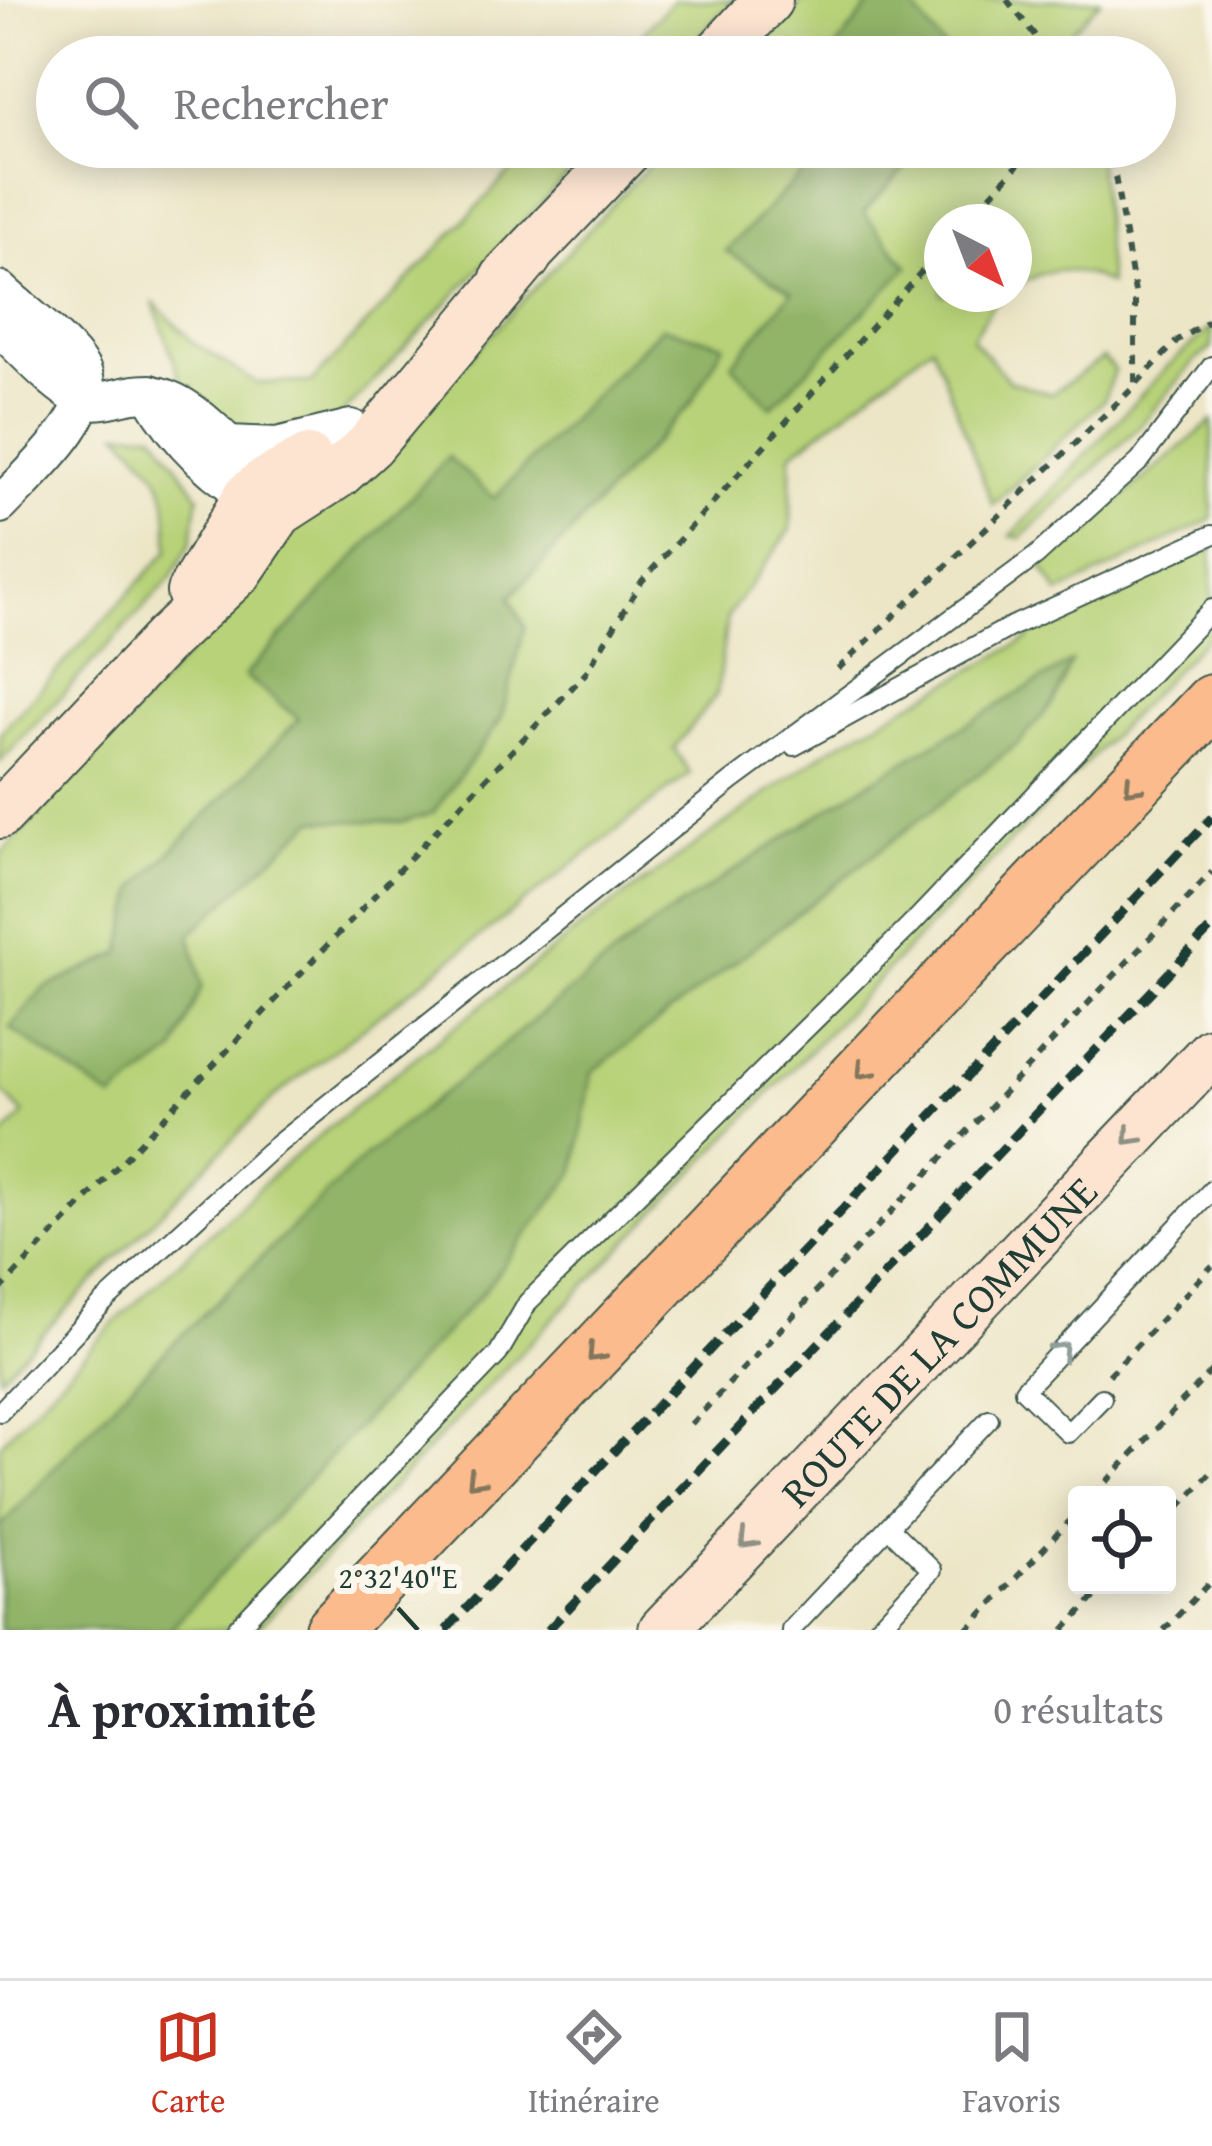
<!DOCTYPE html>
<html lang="fr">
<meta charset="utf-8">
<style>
:root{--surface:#fff;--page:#f2f2f3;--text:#2b2b33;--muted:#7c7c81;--line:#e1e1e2;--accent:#c8321e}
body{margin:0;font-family:"Gentium Book Plus",serif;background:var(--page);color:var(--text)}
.controls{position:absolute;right:36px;bottom:36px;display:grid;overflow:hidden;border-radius:12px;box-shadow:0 6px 30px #0003}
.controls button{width:108px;height:108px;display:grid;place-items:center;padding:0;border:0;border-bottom:3px solid var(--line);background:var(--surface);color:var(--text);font:60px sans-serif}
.compass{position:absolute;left:924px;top:204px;width:108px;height:108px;border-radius:50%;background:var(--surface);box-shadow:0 6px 30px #0003;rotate:138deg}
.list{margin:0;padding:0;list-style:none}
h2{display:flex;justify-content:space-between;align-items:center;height:156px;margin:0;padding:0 48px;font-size:51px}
h2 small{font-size:39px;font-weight:400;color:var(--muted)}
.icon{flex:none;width:66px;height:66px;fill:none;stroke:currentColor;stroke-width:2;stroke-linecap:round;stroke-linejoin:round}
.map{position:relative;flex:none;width:1212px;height:1630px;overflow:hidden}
.search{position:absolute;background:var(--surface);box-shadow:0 6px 30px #0003;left:36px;right:36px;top:36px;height:132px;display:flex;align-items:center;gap:30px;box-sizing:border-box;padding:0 42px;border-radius:66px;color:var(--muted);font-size:45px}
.sheet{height:348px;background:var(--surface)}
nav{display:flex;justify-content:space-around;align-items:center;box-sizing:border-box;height:168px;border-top:3px solid var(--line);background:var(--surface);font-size:33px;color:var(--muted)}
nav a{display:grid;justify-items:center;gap:6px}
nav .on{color:var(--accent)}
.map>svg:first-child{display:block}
.green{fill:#b7d278;stroke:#6b8856;stroke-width:3;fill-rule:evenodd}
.forest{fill:#91b468;stroke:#58784e;stroke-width:3}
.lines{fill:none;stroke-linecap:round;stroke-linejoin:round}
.lane-casing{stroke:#3e564a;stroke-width:22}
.street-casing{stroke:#3e564a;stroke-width:40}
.secondary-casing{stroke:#3e564a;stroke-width:52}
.primary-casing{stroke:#3e564a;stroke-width:58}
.path{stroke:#3e564a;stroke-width:6;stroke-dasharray:9 9;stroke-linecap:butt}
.lane{stroke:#fff;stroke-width:18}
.street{stroke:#fff;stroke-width:36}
.secondary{stroke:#fde4d1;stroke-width:48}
.primary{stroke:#fbbb8c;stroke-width:54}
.rail{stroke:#1f3d34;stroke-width:9;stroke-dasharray:18 9;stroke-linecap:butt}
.oneway{stroke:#82765c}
.oneway2{stroke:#8e9082}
.oneway3{stroke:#8f9e9a}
.ticks{fill:none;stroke:#1f3d34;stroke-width:4.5}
.labels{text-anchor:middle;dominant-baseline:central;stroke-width:12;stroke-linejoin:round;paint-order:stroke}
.street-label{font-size:42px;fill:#1f3d34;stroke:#fbf7ec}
.ticks-label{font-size:30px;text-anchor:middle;fill:#1f3d34;stroke:#fbf7ec;stroke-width:12;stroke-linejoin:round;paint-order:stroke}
</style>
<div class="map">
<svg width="1212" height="1630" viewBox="0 0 1212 1630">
<rect width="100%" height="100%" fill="#fbf7ec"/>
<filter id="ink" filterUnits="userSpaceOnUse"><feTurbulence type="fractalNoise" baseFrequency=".00833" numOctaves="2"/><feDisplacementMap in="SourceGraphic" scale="24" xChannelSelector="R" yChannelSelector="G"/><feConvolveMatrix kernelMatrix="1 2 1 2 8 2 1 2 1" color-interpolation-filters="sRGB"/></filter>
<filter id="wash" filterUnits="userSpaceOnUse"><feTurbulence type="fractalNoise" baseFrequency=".004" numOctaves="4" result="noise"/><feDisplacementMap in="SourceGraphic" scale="48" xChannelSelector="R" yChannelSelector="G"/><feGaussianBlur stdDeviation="2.7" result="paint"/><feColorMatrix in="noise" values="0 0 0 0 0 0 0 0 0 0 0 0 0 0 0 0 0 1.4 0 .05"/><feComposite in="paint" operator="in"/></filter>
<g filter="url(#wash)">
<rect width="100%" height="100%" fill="#ece5c6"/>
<!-- green -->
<g class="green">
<polygon points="674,0 733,0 679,57 620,57"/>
<polygon points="803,0 1101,0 1047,57 951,57 907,1 871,3 830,57 750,57"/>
<polygon points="534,147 594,147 339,418 285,436 242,430 211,419 186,394 153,302 194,343 256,383 312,382"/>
<path d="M666 147H828L726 251 908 266 863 213 925 147H1097L1109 284C1075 267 1046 264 1014 289V222H942V294H1007L992 306 972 338 1009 381 1051 394 1103 358 1114 370 1104 400 993 505 932 345 791 454V529L727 617 717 694 674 748 690 773 274 1097 0 1377V1140L24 1114 0 1090V855L238 601 287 520 362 473ZM661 327 723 345 692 402 510 598 404 822 314 820 190 934 202 986 43 989 121 953 136 888 300 718 245 675 449 458 493 499Z"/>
<polygon points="1212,327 1212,348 1196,360 1136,430 1021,538 1011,536 1165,369"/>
<polygon points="1212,421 1212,519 1059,593 1041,566"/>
<path d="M119 432 155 433 199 496 191 543 171 578 0 762V733L169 550C166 479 168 484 119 432Z"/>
<polygon points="1212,546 1212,631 255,1630 0,1630 0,1444 115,1322 277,1171 383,1083 579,929 828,750 1029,638 1029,628"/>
</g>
<!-- forest -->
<g class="forest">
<polygon points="908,1 951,57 830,57 871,3"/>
<polygon points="828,147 925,147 863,212 908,267 771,407 732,364 792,292 726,251"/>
<polygon points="662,327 724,344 692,402 510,597 525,627 501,719 433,813 404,822 314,820 190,934 202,986 175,1052 112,1099 10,1028 43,989 121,953 136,888 299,719 245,676 448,457 494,498"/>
<polygon points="1071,662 1053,703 1019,743 592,1072 575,1172 483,1292 169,1630 0,1630 0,1527 122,1394 366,1155 652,925 855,791"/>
</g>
</g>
<g filter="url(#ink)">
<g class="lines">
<defs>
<g id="lane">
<polyline points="794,746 1010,627 1212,535"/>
<polyline points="1102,1398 1068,1433 1024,1390 1212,1190"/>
<polyline points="0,1412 102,1304 268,1152 732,781 1036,556 1140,461 1212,366"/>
<polyline points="888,1527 989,1419"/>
<polyline points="235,1630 498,1354 528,1302 910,926 1212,609"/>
<polyline points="791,1630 888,1527 932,1570 876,1630"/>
</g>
<g id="street">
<path d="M0 290C23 312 65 342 81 368 106 408 26 477 0 505"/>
<path d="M0 328C20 346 62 394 87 400 107 404 131 390 152 394 198 401 251 467 274 504"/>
<path d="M150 393C179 444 218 481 271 508"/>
<polyline points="229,444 277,446 351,428"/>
</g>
<g id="secondary">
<polyline points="715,57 768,0"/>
<polyline points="505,278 630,147"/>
<polyline points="191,592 248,496 262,484 308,459"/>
<polyline points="0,814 167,638 238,572 279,512 338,474 370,445 527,257"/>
<path id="s1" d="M663 1630 1212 1052"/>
</g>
<polyline id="primary" points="332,1630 1212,702"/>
</defs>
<!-- lane casing -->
<use href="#lane" class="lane-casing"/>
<!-- street casing -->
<use href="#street" class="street-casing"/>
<!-- secondary casing -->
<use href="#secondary" class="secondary-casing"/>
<!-- primary casing -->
<use href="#primary" class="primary-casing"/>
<!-- path -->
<g class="path">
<polyline points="1007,0 1052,57"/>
<polyline points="966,222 1034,147"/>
<polyline points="1137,383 1178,340 1212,319"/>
<polyline points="838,669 1135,386 1135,293 1110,147"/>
<polyline points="0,1290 585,674 642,581 942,249"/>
<polyline points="1109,1375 1212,1266"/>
<polyline points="691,1424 1212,872"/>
<polyline points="1094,1495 1212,1370"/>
<polyline points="1167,1520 1212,1472"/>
<polyline points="967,1630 1077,1513"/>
<polyline points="1064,1630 1106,1585"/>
<polyline points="1164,1630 1212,1580"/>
</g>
<!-- lane -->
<use href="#lane" class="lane"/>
<!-- street -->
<use href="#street" class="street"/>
<!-- secondary -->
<use href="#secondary" class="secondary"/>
<!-- primary -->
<use href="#primary" class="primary"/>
<!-- rail -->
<g class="rail">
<polyline points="446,1630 1212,817"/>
<polyline points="548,1630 1212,927"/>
</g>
</g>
<!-- one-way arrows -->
<defs><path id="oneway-chevron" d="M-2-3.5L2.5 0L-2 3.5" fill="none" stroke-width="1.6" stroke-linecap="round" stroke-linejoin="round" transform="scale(3)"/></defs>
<g class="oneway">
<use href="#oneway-chevron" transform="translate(1132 787) rotate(133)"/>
<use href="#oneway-chevron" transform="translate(864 1071) rotate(133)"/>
<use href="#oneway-chevron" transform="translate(595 1354) rotate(133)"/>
<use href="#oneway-chevron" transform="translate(475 1480) rotate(134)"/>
</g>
<g class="oneway2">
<use href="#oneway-chevron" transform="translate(1131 1137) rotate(134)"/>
<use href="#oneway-chevron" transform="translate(747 1541) rotate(134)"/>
</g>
<use class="oneway3" href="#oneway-chevron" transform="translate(1061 1350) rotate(-47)"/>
</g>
<!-- ticks -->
<path class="ticks" d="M398 1608 418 1630"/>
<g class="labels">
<!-- street labels -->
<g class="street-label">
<text stroke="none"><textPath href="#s1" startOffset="399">ROUTE DE LA COMMUNE</textPath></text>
</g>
</g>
<g class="ticks-label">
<text x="398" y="1588">2°32'40"E</text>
</g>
</svg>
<div class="controls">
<button><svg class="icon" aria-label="locate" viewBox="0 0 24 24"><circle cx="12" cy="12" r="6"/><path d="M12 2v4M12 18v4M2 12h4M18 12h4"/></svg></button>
</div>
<svg class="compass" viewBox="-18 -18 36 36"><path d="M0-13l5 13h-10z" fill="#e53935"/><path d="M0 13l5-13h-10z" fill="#7c7c81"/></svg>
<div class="search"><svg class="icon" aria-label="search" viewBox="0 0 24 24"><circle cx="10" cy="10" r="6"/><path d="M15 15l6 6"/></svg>Rechercher</div>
</div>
<section class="sheet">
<h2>À proximité<small>0 résultats</small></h2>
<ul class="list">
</ul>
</section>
<nav>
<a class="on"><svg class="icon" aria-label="map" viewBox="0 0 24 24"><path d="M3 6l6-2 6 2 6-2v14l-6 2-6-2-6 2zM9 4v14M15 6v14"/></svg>Carte</a>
<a><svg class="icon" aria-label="directions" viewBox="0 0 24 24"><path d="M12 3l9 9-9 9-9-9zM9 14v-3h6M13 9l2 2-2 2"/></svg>Itinéraire</a>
<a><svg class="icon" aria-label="saved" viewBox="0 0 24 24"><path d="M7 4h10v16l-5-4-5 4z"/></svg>Favoris</a>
</nav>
